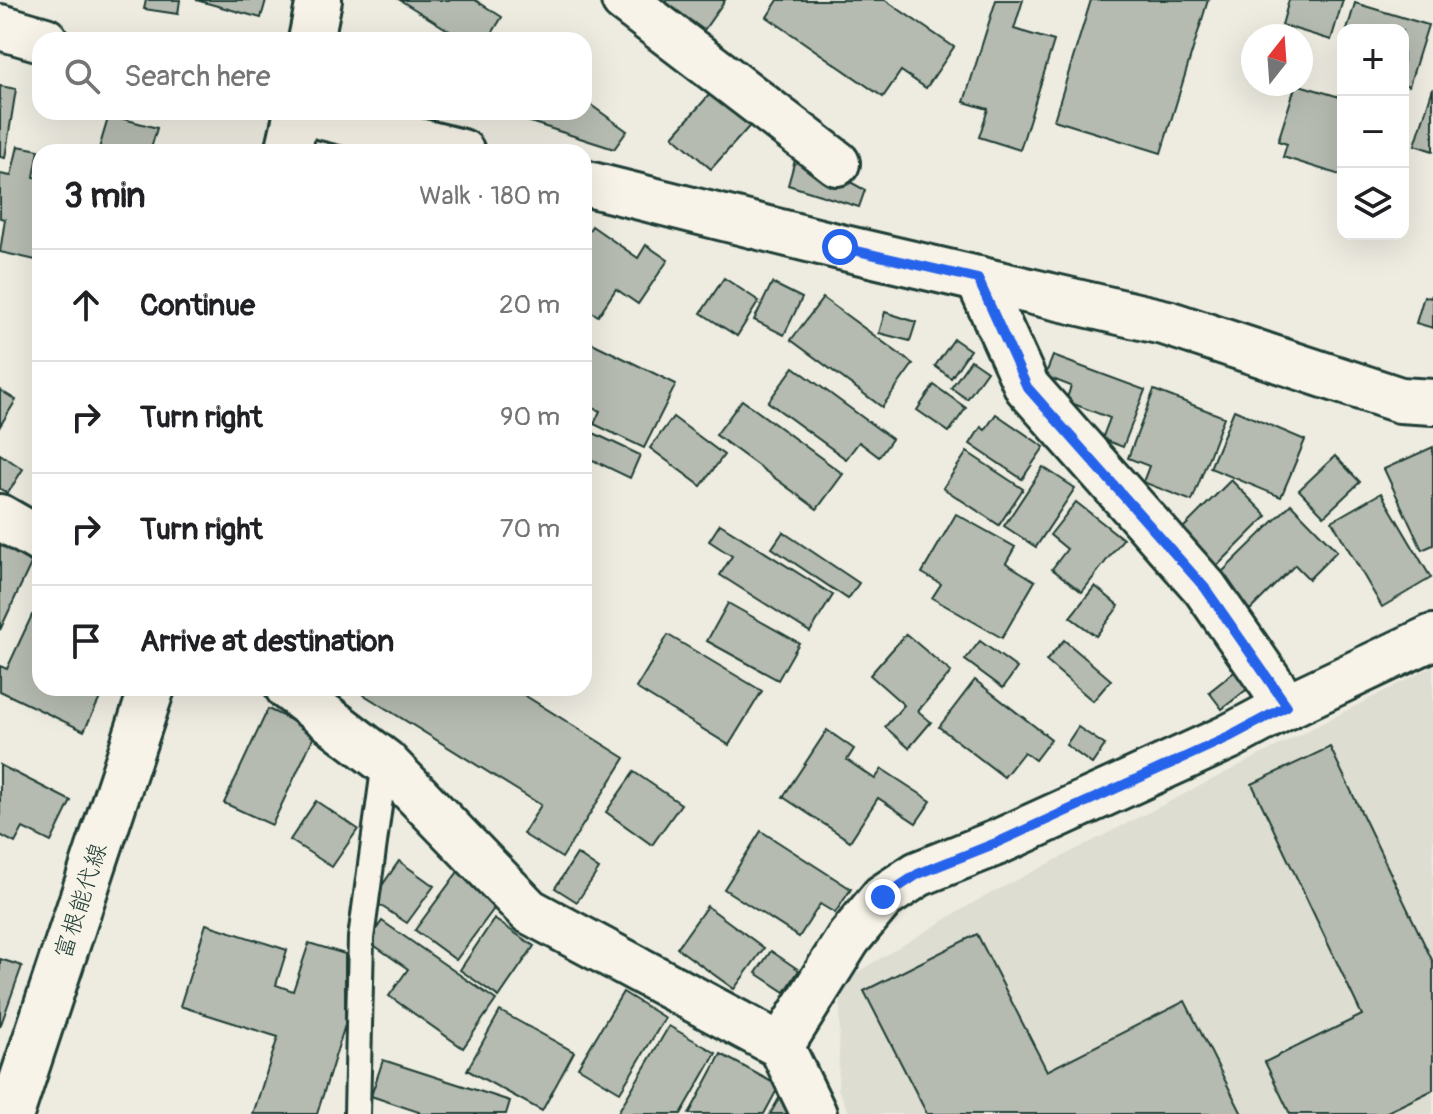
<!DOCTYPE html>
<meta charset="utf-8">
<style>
:root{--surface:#fff;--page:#f2f2f2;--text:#202124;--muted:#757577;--line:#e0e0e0}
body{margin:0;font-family:Pangolin,"Klee One",sans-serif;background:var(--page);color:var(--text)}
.controls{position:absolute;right:24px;top:24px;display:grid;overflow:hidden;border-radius:16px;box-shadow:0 8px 32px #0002}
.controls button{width:72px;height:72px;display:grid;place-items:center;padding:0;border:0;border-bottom:2px solid var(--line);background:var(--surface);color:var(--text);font:40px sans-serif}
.compass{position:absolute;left:1241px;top:24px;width:72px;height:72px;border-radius:50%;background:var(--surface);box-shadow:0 8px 32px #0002;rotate:17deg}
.stop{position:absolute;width:24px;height:24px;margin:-18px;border:6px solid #2563eb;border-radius:50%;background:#fff}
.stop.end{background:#2563eb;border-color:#fff;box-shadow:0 2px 8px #0008}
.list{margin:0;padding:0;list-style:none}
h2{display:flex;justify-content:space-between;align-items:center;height:104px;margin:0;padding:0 32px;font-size:34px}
h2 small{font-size:26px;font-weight:400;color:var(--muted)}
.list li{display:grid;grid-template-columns:52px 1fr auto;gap:24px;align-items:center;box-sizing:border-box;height:112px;padding:0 32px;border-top:2px solid var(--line)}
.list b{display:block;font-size:30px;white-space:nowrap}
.list em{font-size:26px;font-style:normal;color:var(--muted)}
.icon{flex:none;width:44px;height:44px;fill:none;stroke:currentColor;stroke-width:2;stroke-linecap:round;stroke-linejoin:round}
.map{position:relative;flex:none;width:1433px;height:1114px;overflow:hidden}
.search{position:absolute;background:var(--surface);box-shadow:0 8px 32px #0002;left:32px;top:32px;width:560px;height:88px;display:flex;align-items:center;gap:20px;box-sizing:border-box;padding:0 28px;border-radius:24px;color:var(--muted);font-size:30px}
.panel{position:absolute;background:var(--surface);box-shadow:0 8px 32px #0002;left:32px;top:144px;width:560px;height:552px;border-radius:24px}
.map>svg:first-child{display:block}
.built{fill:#ddddd2}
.building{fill:#b5bbb0;stroke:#1f3d34;stroke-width:2}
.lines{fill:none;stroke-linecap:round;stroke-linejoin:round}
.lane-casing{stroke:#1f3d34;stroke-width:30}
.street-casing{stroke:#1f3d34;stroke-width:50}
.secondary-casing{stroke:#1f3d34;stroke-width:50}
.lane{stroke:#f7f3e8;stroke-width:24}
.street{stroke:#f7f3e8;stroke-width:44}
.secondary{stroke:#f7f3e8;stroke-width:44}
.route{stroke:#2563eb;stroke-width:10}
.labels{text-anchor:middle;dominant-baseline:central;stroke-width:7;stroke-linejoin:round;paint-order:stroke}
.street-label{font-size:24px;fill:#1f3d34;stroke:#f7f3e8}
</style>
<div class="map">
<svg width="1433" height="1114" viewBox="0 0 1433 1114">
<rect width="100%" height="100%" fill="#eeece1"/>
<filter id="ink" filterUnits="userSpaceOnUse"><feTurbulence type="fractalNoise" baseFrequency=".0125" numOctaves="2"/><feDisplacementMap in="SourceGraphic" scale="16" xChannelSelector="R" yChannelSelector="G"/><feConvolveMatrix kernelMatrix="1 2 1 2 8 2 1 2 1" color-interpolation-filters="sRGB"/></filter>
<g filter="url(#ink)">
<!-- built -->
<polygon class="built" points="1433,666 1433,1114 850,1114 838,1089 841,982 978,900"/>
<!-- building -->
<g class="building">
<polygon points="146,0 180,0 178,14 144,9"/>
<polygon points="196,0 266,0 261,18"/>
<polygon points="400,0 475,0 502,17 488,40 464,40"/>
<polygon points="662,0 725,0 704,30"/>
<polygon points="778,0 885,0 954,47 926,88 901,71 883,97 767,17"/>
<polygon points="996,0 1023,0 1014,29 1054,41 1020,150 979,137 988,109 964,102"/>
<polygon points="1091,0 1208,0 1161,153 1054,120"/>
<polygon points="1289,0 1343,0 1331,40 1282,25"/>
<polygon points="1355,3 1428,25 1409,86 1403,84 1403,30 1347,30"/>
<polygon points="1296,84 1343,98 1343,176 1283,157 1287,144 1278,141"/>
<polygon points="0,86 16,89 5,158 0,157"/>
<polygon points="717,86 755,120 711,169 673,136"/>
<polygon points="1433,88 1433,151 1415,145"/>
<polygon points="584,100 627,131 614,149 521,119 512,112 584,112"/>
<polygon points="109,115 157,128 150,152 98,152"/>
<polygon points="18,146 39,150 34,177 40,178 40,261 0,252 5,219 0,218 0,174 11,176"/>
<polygon points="797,153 865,190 859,207 788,185"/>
<polygon points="592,226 638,258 646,245 668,260 638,304 616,289 598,316 584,307 584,238"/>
<polygon points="724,278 759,301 737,336 701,313"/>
<polygon points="772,283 802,298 784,335 754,320"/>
<polygon points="1433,290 1433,328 1416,323 1424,296 1431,298"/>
<polygon points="823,298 913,364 882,407 791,340"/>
<polygon points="885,312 916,322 910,341 879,333"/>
<polygon points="584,339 676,384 644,448 594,424 600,411 584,403"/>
<polygon points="954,339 970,350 951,378 935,366"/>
<polygon points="1053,356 1145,390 1123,447 1102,439 1110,418 1066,401 1071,386 1045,376"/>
<polygon points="971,360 987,371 967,399 951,388"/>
<polygon points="794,367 892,439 879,457 859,442 846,459 768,402"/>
<polygon points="934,385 966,408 949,432 917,410"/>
<polygon points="0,390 16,400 0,426"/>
<polygon points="1154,390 1224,417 1192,501 1143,482 1149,466 1128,458"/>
<polygon points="742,400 843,474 817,509 716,435"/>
<polygon points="1234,410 1305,440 1281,497 1210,468"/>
<polygon points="996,414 1044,447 1022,479 970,444 981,427 985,430"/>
<polygon points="673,417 724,455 701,486 650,448"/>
<polygon points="585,429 640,455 630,478 584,456"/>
<polygon points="1433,447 1433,545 1422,550 1384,469"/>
<polygon points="967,452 1023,489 999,525 943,488"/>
<polygon points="0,454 23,469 8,493 0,489"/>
<polygon points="1335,456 1360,482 1324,516 1299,490"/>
<polygon points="1043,467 1075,488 1036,547 1004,526"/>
<polygon points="1231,480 1267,516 1216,567 1180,531"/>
<polygon points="1381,493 1431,578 1382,607 1332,521"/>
<polygon points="1076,502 1123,539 1082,592 1052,569 1067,549 1050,535"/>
<polygon points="1291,504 1337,551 1309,579 1295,565 1250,610 1217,577"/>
<polygon points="956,514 1015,547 1006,563 1035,581 1002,638 932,598 941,584 922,573"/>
<polygon points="720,524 833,595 810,632 720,575 732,556 709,541"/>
<polygon points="783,532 859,583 848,599 772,548"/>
<polygon points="0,536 36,553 0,630"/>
<polygon points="1095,586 1119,606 1096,636 1070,617"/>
<polygon points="728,603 799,643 778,680 707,641"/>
<polygon points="32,615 40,618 40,688 105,688 84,731 0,691 0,666 7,669"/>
<polygon points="906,634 951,672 918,711 931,722 909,748 885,727 904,705 870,675"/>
<polygon points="668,635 762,691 729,745 636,688"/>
<polygon points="1064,640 1111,680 1093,701 1046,661"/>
<polygon points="980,641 1017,668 1003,688 965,660"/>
<polygon points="1238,669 1251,686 1222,709 1209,692"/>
<polygon points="975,680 1051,739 1035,760 1024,752 1004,777 939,727"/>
<polygon points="353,688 513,688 625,758 562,858 523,834 541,805"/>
<polygon points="268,709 316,732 272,825 224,803"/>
<polygon points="1078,727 1105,745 1092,764 1066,745"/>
<polygon points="827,730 854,749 847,760 875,779 882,769 931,801 916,823 878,798 850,841 783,797"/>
<polygon points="1330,747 1433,962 1433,1090 1383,1114 1290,1114 1265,1062 1362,1015 1252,784"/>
<polygon points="0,765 71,801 51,842 23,828 15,843 0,835"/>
<polygon points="634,772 681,804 652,845 606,812"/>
<polygon points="316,801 358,829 332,867 290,840"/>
<polygon points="761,831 851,889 835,913 820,904 799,937 724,889"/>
<polygon points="577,854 599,869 577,902 555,888"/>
<polygon points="399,861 434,886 407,923 372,900"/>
<polygon points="463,865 504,895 456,960 415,930"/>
<polygon points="707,906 764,948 734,989 677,948"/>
<polygon points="494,919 534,946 499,997 460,970"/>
<polygon points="382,921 496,1000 463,1048 389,996 408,969 368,941"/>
<polygon points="206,924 287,950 276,985 293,991 309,943 345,954 345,1025 317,1114 253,1114 278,1037 180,1006"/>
<polygon points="977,934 1047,1071 1185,1001 1242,1114 927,1114 864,991"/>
<polygon points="771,951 799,970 785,992 756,973"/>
<polygon points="0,959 22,966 0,1027"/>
<polygon points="623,992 665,1018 620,1092 578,1067"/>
<polygon points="500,1011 574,1052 542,1111 467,1070"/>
<polygon points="669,1026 716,1053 681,1114 617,1114"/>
<polygon points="721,1054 779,1086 764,1114 689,1114"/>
<polygon points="383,1060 510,1101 506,1114 418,1114 419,1112 371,1096"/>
<polygon points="781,1095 802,1114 770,1114"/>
</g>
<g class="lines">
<defs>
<polyline id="lane" points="357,1114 361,938 385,762"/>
<g id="street">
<polyline points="624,0 837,163"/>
<polyline points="978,279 1027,387 1205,588 1287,706"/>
<polyline points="0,517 40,540"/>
<polyline points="288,688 385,762 529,911 781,1046 814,1114"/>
<polyline points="781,1046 848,939 883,897 918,874 996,843 1229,737 1287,706 1433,637"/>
</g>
<g id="secondary">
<polyline points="0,27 45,40"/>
<polyline points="311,40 319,0"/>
<polyline points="303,112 462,152"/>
<polyline points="288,152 297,112"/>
<polyline points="584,183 840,247 1167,323 1400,400 1433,402"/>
<polyline points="11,1114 152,688"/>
</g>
</defs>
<!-- lane casing -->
<use href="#lane" class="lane-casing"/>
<!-- street casing -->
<use href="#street" class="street-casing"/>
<!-- secondary casing -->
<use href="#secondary" class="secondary-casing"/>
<!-- lane -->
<use href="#lane" class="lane"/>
<!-- street -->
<use href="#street" class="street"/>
<!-- secondary -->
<use href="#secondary" class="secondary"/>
</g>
</g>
<g class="lines" filter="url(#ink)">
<!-- route -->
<polyline class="route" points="840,247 978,279 1027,387 1205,588 1287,706 1229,737 996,843 918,874 883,897"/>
</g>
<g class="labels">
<!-- street labels -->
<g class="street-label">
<text transform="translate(81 901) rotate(-72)">富根能代線</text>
</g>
</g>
</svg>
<div class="controls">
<button>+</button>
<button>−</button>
<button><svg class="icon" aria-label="layers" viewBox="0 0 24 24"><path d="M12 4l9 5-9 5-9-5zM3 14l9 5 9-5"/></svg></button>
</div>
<svg class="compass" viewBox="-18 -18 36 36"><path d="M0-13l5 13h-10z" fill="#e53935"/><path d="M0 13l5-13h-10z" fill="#757577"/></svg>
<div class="stop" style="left:840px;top:247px"></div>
<div class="stop end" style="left:883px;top:897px"></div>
<div class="search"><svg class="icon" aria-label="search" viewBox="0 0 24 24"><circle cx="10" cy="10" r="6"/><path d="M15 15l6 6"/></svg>Search here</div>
<section class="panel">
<h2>3 min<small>Walk · 180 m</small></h2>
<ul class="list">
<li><svg class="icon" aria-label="ahead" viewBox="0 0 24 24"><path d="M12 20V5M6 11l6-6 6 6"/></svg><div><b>Continue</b></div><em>20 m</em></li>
<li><svg class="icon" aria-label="right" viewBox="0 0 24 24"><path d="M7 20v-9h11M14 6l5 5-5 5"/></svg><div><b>Turn right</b></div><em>90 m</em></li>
<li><svg class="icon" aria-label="right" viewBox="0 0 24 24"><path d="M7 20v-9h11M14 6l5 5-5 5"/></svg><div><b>Turn right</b></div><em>70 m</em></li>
<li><svg class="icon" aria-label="arrive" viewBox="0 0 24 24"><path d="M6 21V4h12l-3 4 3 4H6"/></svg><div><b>Arrive at destination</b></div></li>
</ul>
</section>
</div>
